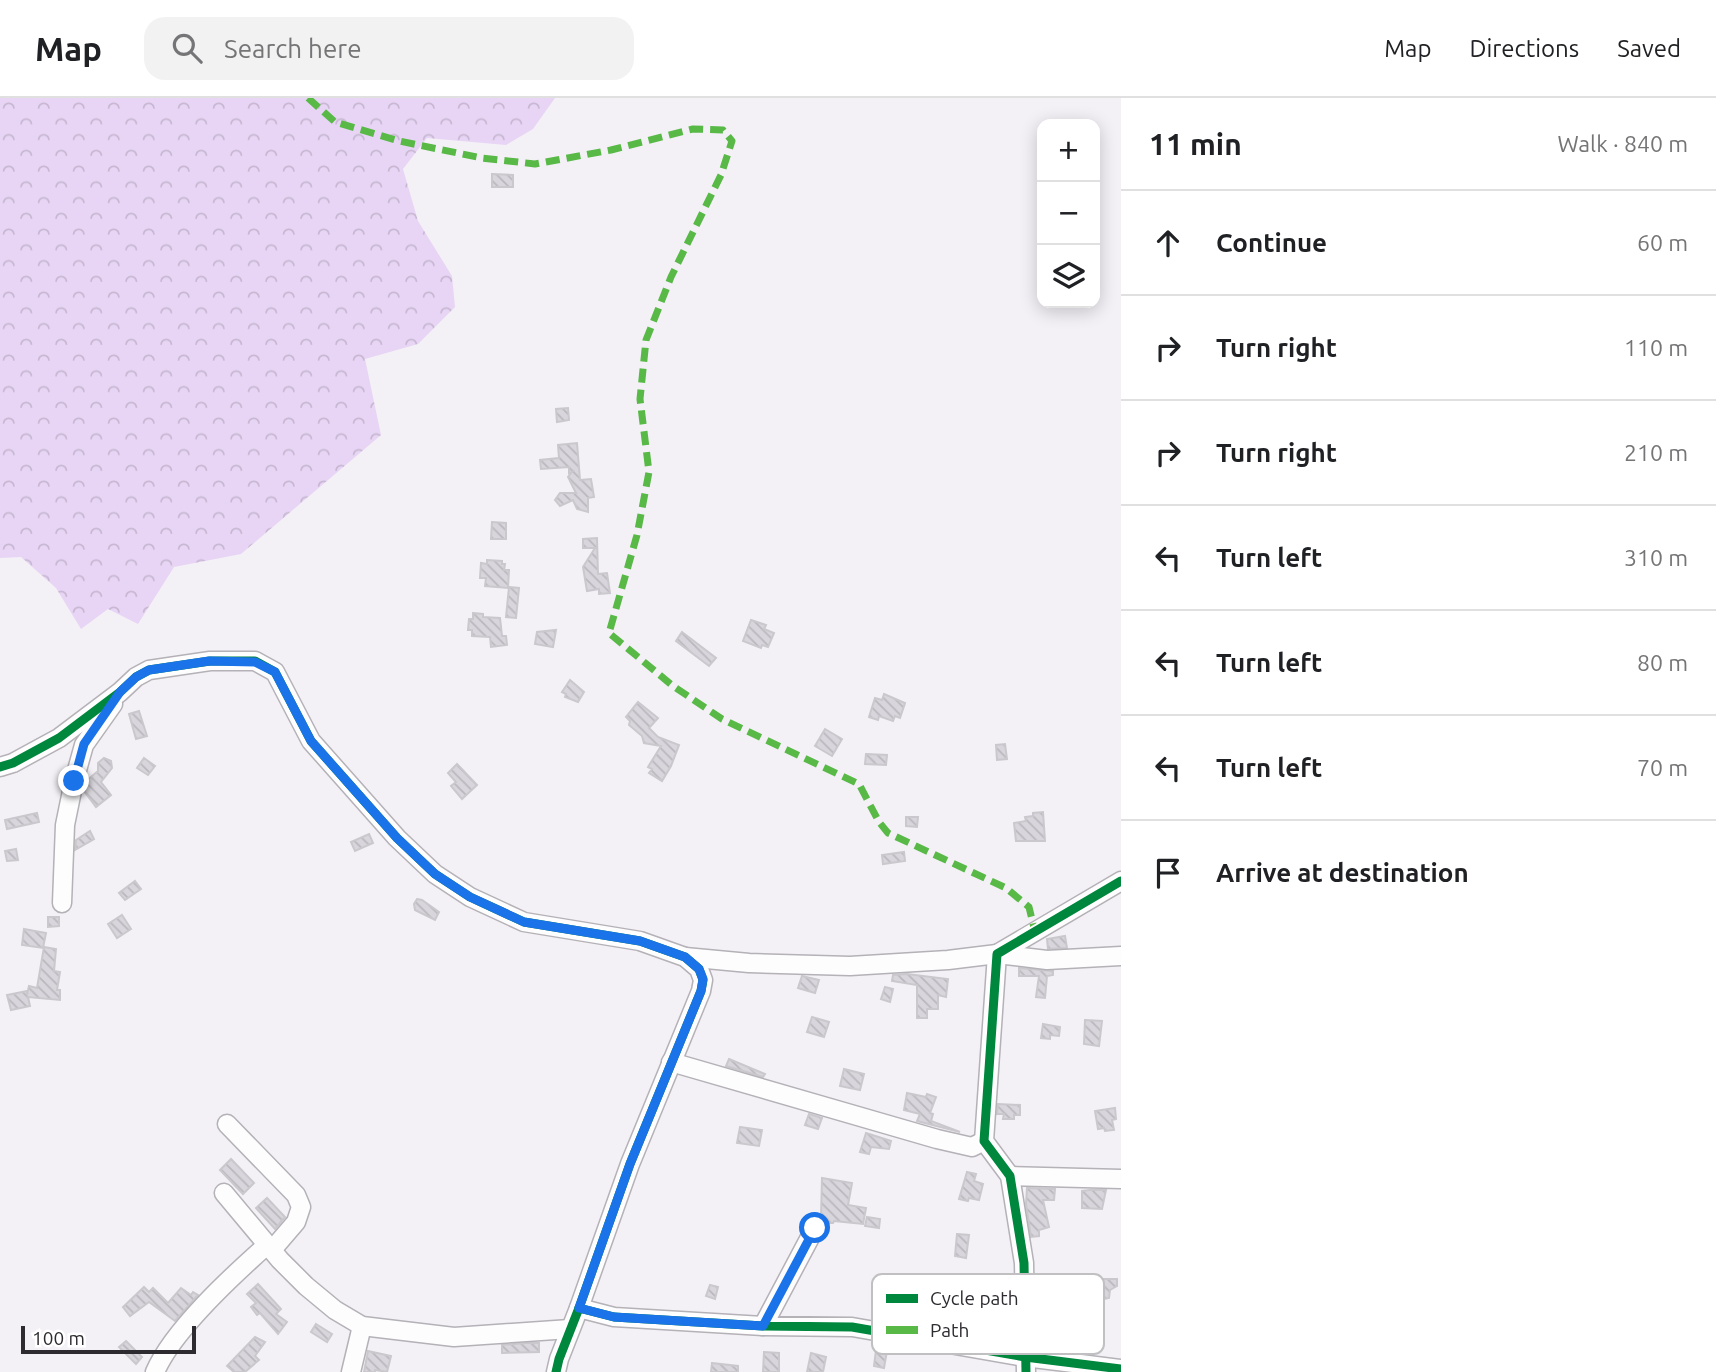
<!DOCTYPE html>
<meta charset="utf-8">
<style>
:root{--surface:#fff;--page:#f2f2f2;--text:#202124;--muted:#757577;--line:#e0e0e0}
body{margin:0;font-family:Ubuntu,sans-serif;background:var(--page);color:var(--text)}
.controls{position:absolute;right:21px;top:21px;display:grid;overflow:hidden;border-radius:14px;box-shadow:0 4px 18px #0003}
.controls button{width:63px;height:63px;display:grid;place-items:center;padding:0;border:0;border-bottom:2px solid var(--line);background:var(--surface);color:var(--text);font:35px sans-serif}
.scale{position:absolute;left:21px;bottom:18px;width:175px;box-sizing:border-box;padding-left:7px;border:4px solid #2d2a30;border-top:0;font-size:19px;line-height:24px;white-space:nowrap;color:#2d2a30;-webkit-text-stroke:5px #fff;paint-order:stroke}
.stop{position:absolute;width:21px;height:21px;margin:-16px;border:5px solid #1a73e8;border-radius:50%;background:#fff}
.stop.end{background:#1a73e8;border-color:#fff;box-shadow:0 2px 7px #0008}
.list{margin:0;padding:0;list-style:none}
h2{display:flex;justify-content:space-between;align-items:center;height:91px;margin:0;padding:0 28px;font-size:30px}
h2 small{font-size:23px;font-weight:400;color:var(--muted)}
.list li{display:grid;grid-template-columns:46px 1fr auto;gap:21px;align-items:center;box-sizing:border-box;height:105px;padding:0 28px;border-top:2px solid var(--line)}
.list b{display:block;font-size:26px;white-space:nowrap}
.list em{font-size:23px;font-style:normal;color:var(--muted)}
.icon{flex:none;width:38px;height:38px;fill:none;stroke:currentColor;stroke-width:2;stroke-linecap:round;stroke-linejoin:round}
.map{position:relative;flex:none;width:1121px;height:1274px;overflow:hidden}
header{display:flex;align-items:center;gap:42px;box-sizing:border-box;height:98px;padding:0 35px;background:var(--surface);border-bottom:2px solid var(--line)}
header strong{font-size:33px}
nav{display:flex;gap:38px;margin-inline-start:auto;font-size:24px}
.search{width:490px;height:63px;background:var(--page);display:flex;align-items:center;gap:18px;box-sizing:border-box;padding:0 24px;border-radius:21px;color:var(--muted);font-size:26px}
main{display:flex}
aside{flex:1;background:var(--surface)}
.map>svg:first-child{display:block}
.forest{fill:url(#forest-crowns)}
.building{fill:url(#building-back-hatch);stroke:#cbc8cd;stroke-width:2}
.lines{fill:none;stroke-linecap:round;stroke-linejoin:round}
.minor-casing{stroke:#b4b1b7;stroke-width:21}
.minor{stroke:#fdfdfe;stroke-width:18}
.quiet{stroke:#58b947;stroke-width:7;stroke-dasharray:14 7;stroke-linecap:butt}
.cycleway-casing{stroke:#fff;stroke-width:13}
.cycleway{stroke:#00873e;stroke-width:9}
.route{stroke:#1a73e8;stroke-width:9}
.key{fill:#fff;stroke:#c0bfc1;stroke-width:2}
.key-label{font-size:19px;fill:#2d2a30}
</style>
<header>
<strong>Map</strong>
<div class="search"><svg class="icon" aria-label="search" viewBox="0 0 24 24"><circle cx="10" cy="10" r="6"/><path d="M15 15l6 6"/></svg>Search here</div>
<nav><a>Map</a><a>Directions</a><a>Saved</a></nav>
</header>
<main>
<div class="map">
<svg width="1121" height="1274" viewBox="0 0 1121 1274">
<defs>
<pattern id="forest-crowns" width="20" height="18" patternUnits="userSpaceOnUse" patternTransform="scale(1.75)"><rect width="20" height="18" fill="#e8d5f5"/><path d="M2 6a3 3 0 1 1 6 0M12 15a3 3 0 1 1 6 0" fill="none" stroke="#c7b7d2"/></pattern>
<pattern id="building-back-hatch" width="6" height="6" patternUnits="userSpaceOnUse" patternTransform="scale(1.75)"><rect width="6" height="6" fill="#d8d6dc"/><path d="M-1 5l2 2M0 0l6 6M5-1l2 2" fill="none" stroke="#bab8bd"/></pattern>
</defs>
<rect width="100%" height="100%" fill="#f3f0f6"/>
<!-- forest -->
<polygon class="forest" points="0,0 555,0 533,31 506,47 427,40 403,71 418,123 452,178 455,209 418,246 365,261 381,337 241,456 174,469 138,526 108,511 81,531 56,490 21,459 0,460"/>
<!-- building -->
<g class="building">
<polygon points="492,76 513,77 513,89 492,89"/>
<polygon points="568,310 569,322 557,324 556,311"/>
<polygon points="577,345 580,382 591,381 594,399 588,400 588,414 577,411 573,402 560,408 555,402 560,395 576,395 568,379 572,374 569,375 569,369 541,371 540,362 559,360 558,347"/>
<polygon points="492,424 506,425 506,441 491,441"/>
<polygon points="597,440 598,476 607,475 610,495 599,496 599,491 587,493 583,469 595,450 583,450 583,441"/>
<polygon points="487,462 502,463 502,466 505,466 504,472 509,472 508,490 485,488 486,480 480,480 481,465 487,466"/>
<polygon points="509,489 519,490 516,520 506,519"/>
<polygon points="473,515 483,516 483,519 500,520 502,538 506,538 507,547 491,549 490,539 472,538 472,532 468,532 469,521 473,521"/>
<polygon points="751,522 766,527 764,531 774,535 768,549 762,547 761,550 743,543"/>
<polygon points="556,532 553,549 535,546 537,534"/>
<polygon points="682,534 716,560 709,568 676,543"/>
<polygon points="570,582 584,594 578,604 565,599 566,596 562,594"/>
<polygon points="884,596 905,605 900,620 895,618 893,623 879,618 878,622 869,619 875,600 882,602"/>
<polygon points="638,604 658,620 649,630 658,639 679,647 671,668 662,683 649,675 652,671 648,669 661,648 644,645 642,638 629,627 630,623 626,619"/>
<polygon points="139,613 147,638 136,641 129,616"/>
<polygon points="825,631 842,641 832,658 815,648"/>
<polygon points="1005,646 1007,661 997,662 996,647"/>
<polygon points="866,656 887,657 886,667 865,666"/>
<polygon points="104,660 111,663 112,670 101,684 111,697 96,709 84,693 86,683 98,673 98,665"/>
<polygon points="144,660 155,668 148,677 137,670"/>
<polygon points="457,666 477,687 462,701 451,688 456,684 448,675"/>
<polygon points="1043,714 1045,743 1016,743 1014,725 1026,723 1025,719 1033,718 1033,715"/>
<polygon points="37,715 39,724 7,731 5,722"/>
<polygon points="906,719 918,719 917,729 906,728"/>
<polygon points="90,733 94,741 75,752 76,742"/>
<polygon points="369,736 373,745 355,753 351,744"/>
<polygon points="16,751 18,762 7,763 5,753"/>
<polygon points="904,754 905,763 883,766 882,757"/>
<polygon points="135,783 141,791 125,802 119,795"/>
<polygon points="417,801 422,802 439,814 435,822 415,812 414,806"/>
<polygon points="122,817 131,831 117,840 108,826"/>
<polygon points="48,819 59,819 59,828 48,829"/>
<polygon points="24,831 46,835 43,850 22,847"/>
<polygon points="1065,838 1067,850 1048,851 1047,841"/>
<polygon points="44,849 56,851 54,873 60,874 57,892 60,892 60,902 28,899 30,908 11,912 7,897 27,893 27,897 29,888 37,890"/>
<polygon points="1019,870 1053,873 1053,877 1047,878 1045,900 1036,899 1039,878 1019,878"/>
<polygon points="907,876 948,881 946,899 938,897 938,911 927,911 927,920 917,920 917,887 892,883 893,877"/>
<polygon points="802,878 819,882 815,895 798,890"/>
<polygon points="885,889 893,891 890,904 881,901"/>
<polygon points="812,919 829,924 824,939 807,934"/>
<polygon points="1085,922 1102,923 1099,948 1084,946"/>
<polygon points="1043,926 1060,929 1059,938 1050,937 1050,941 1041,940"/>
<polygon points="729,961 765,976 763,979 726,968"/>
<polygon points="844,971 864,976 860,992 840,988"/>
<polygon points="907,995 926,999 927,996 936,999 930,1015 933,1016 931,1023 960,1034 917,1023 920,1016 904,1012"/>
<polygon points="998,1006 1020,1007 1020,1017 1014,1017 1014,1021 1003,1021 1004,1016 997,1016"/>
<polygon points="1115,1010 1116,1021 1112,1022 1114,1032 1105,1033 1104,1030 1098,1031 1095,1013"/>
<polygon points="809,1016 822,1020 818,1031 805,1027"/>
<polygon points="740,1029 762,1032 759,1048 737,1045"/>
<polygon points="866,1035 891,1043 889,1051 871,1049 869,1056 860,1054"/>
<polygon points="231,1061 254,1085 243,1096 220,1072"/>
<polygon points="967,1074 976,1076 974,1083 983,1086 979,1102 969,1100 968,1103 959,1101"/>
<polygon points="822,1080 852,1085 848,1107 866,1110 863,1126 834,1123 833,1125 825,1125 821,1120"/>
<polygon points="1027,1090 1055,1091 1054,1102 1043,1102 1049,1129 1039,1132 1039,1138 1031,1139 1026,1106"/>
<polygon points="1090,1092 1106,1092 1102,1111 1082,1110 1082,1093"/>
<polygon points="267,1100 285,1119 275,1131 256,1110"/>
<polygon points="867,1119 880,1121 879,1130 865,1128"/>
<polygon points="957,1136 969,1137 966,1160 955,1158"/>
<polygon points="1093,1181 1117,1181 1117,1188 1110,1192 1109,1200 1099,1202 1094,1239 1078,1237 1082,1202 1080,1202 1079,1186 1093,1185"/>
<polygon points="258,1186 281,1211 276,1216 287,1224 278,1236 260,1215 257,1217 251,1209 256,1205 247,1196"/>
<polygon points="710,1187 718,1189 715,1201 706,1198"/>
<polygon points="144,1189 149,1194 153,1190 168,1205 181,1190 191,1197 193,1194 198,1197 175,1223 149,1204 130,1218 123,1209"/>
<polygon points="316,1226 332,1236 327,1244 311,1234"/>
<polygon points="255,1239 265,1244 255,1258 259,1262 245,1274 234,1274 227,1268"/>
<polygon points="126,1243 142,1259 136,1266 119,1249"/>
<polygon points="527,1245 539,1245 539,1254 502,1255 502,1247"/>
<polygon points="876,1252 887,1253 884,1270 874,1268"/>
<polygon points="368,1253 391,1258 387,1274 375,1272 375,1274 364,1274"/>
<polygon points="764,1254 779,1255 779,1274 763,1274"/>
<polygon points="811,1255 826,1259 823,1274 807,1274"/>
<polygon points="712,1265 738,1268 738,1274 711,1274"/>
</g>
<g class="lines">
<defs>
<g id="minor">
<polyline points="0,669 13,665 59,640 120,594 136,579 149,572 210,563 255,563 275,574 311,643 397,740 435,776 470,799 524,824 640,843 685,859 699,871 703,882 701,893 630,1066 579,1210"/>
<polyline points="62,805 65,727 74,683 84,647 113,606"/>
<polyline points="685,859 749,865 850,868 948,862 997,856 1047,862 1121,858"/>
<polyline points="671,964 937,1041 972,1049 984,1043"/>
<polyline points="227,1026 296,1097 301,1109 296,1124 272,1152"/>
<polyline points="1010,1078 1121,1081"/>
<polyline points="224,1095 280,1162 306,1188 335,1212 362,1228 454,1239 570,1231"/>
<polyline points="763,1228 815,1130"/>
<path d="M155 1274C173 1232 232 1178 267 1147"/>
<polyline points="351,1274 362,1228"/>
<polyline points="556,1274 559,1261 579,1210 614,1219 763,1228 852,1229 1025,1259 1121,1271"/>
<polyline points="1026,1274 1024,1165 1010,1078 984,1043 997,856 1121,783"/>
</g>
</defs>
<!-- minor casing -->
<use href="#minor" class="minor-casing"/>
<!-- minor -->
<use href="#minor" class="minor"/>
<!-- quiet -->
<polyline class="quiet" points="308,0 335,24 399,43 482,60 535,66 611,52 693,31 723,32 732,43 721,77 671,179 646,242 640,301 649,374 637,437 609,535 673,588 722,621 859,686 879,724 888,735 1006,790 1029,809 1035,834"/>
<defs>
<g id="cycleway">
<polyline points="0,669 13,665 59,640 120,594 136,579 149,572 210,563 255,563 275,574 311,643 397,740 435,776 470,799 524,824 640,843 685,859 699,871 703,882 701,893 630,1066 579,1210"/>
<polyline points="556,1274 559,1261 579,1210 614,1219 763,1228 852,1229 1025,1259 1121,1271"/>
<polyline points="1026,1274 1024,1165 1010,1078 984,1043 997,856 1121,783"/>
</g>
</defs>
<!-- cycleway casing -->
<use href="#cycleway" class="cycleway-casing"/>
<!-- cycleway -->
<use href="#cycleway" class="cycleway"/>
</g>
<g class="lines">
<!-- route -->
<polyline class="route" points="74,683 84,646 120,594 136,579 149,572 209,563 255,564 275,574 311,643 397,740 435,776 470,799 524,824 640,843 685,859 699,871 703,881 701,893 630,1066 579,1210 614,1219 763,1228 815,1130"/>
</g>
<!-- legend -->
<rect x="872" y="1176" width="232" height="80" rx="10" class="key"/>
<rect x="886" y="1196" width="32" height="9" fill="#00873e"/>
<rect x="886" y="1228" width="32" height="8" fill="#58b947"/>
<g class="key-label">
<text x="930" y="1207">Cycle path</text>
<text x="930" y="1239">Path</text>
</g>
</svg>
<div class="controls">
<button>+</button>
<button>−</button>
<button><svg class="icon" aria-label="layers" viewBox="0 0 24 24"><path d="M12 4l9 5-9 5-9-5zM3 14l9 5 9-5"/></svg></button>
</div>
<div class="scale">100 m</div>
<div class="stop" style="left:815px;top:1130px"></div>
<div class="stop end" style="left:74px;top:683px"></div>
</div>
<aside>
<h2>11 min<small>Walk · 840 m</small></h2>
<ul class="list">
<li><svg class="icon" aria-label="ahead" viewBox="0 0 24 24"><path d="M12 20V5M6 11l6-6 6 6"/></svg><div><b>Continue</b></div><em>60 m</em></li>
<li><svg class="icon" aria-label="right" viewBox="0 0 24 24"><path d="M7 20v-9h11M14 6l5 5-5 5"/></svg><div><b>Turn right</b></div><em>110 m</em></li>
<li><svg class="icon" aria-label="right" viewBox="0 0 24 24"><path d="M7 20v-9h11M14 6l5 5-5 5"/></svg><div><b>Turn right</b></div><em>210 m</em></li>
<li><svg class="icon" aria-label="left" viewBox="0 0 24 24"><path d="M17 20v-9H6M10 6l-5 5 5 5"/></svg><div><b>Turn left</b></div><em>310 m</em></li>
<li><svg class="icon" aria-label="left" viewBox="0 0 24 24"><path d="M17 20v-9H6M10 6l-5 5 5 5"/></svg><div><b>Turn left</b></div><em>80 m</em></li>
<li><svg class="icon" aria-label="left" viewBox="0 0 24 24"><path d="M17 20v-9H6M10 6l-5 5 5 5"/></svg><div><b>Turn left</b></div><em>70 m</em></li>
<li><svg class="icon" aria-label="arrive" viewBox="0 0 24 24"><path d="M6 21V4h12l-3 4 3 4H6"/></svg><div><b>Arrive at destination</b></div></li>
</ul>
</aside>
</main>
